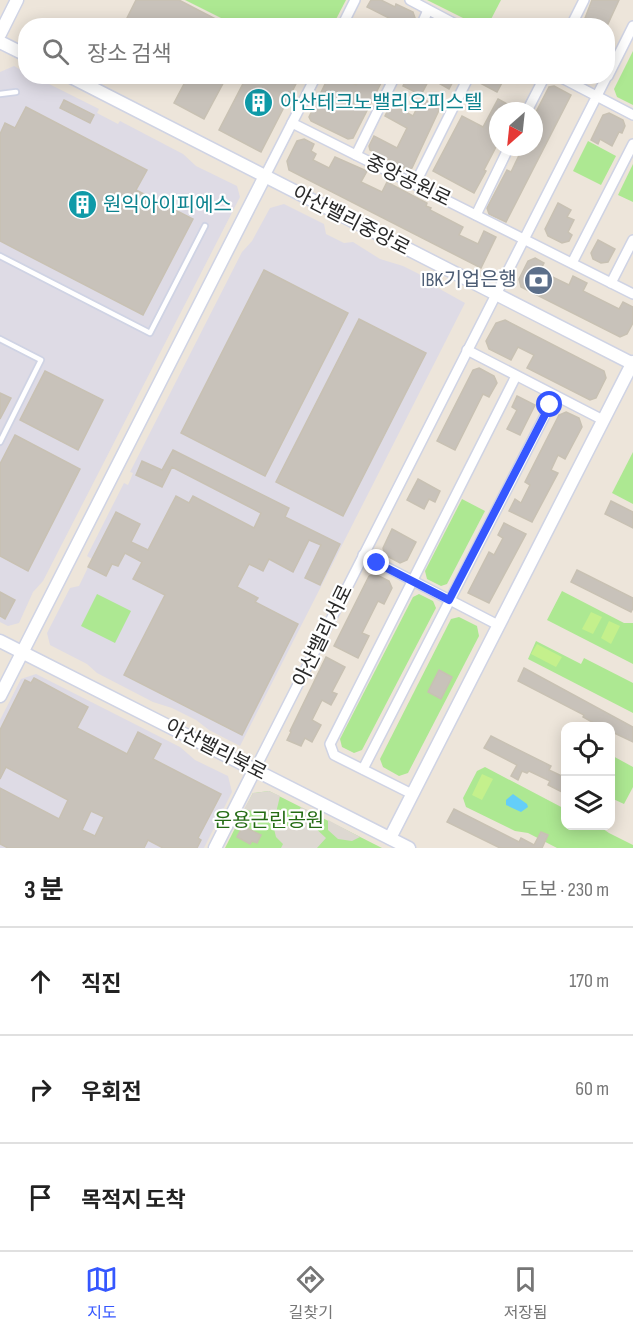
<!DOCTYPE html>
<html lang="ko">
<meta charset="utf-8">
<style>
:root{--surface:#fff;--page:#f2f2f2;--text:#222;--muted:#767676;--line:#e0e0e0;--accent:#3557ff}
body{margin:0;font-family:"Sofia Sans Condensed","Noto Sans KR",sans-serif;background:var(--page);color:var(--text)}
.controls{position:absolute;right:18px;bottom:18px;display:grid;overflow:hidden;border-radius:12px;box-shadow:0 3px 15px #0003}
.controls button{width:54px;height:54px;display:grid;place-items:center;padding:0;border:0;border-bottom:2px solid var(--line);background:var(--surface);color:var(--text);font:30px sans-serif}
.compass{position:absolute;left:489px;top:102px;width:54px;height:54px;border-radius:50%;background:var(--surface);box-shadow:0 3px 15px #0003;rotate:207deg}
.stop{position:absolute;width:18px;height:18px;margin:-14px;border:4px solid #3557ff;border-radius:50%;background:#fff}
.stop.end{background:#3557ff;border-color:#fff;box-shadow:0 2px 6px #0008}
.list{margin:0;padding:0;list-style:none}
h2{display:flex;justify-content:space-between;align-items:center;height:78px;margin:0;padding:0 24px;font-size:26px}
h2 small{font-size:20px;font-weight:400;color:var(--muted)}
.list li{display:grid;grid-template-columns:39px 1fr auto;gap:18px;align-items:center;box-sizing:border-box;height:108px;padding:0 24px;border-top:2px solid var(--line)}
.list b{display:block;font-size:22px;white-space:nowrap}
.list em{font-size:20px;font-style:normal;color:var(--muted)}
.icon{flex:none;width:33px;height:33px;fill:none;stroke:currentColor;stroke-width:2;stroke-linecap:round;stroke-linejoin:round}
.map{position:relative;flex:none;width:633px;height:848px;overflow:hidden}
.search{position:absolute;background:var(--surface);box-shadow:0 3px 15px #0003;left:18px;right:18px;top:18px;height:66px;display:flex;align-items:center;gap:15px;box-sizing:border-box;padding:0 21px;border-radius:24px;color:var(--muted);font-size:22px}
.sheet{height:402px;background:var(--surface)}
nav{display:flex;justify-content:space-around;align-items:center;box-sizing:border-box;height:84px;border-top:2px solid var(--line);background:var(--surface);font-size:16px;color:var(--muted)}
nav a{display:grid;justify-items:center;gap:3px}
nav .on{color:var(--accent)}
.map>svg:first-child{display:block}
.industrial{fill:#dedbe5}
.green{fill:#ade892}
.pitch{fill:#c4f08c}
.plaza{fill:#ddd8d1}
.water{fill:#64cef8}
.building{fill:#c8c2ba;stroke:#c8c1b3;stroke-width:1.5;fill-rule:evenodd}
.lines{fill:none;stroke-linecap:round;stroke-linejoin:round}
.service-casing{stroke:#cfd3e4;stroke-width:8}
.minor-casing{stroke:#cfd3e4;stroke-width:12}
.tertiary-casing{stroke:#cfd3e4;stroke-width:15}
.service{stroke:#fff;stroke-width:4.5}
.minor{stroke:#fff;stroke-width:9}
.tertiary{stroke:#fff;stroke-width:12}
.route{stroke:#3557ff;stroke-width:8}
.labels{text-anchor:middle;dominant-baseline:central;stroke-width:4.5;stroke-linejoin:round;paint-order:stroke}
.culture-label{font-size:20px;fill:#0d838f;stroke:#fff;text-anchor:start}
.street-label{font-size:20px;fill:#292929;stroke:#fff}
.service-label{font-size:20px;fill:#4e5e75;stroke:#fff;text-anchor:end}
.park-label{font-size:20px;fill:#246c14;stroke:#fff}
</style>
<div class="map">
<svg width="633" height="848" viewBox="0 0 633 848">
<rect width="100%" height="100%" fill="#ede5da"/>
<!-- industrial -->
<g class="industrial">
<polygon points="14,66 25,72 26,76 35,77 99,109 97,113 118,124 120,121 183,154 196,166 237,186 240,197 43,581 33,592 19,623 8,626 0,622 0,72"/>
<polygon points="284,204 324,224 326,234 344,243 353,242 380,259 403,266 419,274 429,283 465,303 240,746 209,730 196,720 172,708 153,702 97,673 87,664 50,645 47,633 70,588 79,586 92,559 87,556 124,483 128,485 131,478 133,473 130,472 242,252 252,241 270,208"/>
<polygon points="36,674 180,747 195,760 228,776 232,792 204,848 0,848 0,720 21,679"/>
</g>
<!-- green -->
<g class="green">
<polygon points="185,0 346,0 333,25 235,25"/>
<polygon points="427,0 501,0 488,25 477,25"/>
<polygon points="633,51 633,105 617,97 614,89"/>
<polygon points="588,141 616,156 601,185 573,171"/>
<polygon points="633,164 633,202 618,195"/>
<polygon points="633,452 633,504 612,493"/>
<polygon points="462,499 485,511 447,584 441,586 427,579 425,571"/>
<polygon points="562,591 624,623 633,623 633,664 547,620"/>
<polygon points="97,594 131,611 115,643 81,626"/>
<polygon points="419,594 433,601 436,608 362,750 354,753 342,747 340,739 413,597"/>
<polygon points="459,617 477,626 479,636 408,773 399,776 383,767 380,759 451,619"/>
<polygon points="536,641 581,664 584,658 633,683 633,713 528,659"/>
<polygon points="611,755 633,767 633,787 624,804 611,798"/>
<polygon points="485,767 565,809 566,826 599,826 609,833 633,845 633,848 557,848 528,833 515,831 466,807 463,798 477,771"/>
<polygon points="269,791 382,848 225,848 253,793"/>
</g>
<!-- pitch -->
<g class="pitch">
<polygon points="591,612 602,617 593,634 582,629"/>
<polygon points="609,621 620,626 611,644 601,638"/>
<polygon points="537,644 562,657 556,667 531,654"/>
<polygon points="482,774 493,779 482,800 472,795"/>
</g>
<!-- plaza -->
<g class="plaza">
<polygon points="269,791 280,796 275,817 244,809 253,793"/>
<polygon points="301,807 316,814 312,825 326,838 317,848 281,848 283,844 276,837 274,829 277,823 290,827"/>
<polygon points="328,820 360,837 352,841 338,839 328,830"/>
</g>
<!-- water -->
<polygon class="water" points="513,794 527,804 528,807 521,812 506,805 506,800"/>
<!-- building -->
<g class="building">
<polygon points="136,0 179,0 229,26 123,26"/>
<polygon points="371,0 381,0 395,7 396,4 413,12 415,18 411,26 385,26 389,18 367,7"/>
<polygon points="592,0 619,0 607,26 582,26"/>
<polygon points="186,76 227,76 204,119 174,103 185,82 183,81"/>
<polygon points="247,76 300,76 261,152 219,130"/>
<polygon points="329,76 338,76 356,85 360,76 378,76 383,79 353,138 348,139 311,121 309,117"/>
<polygon points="408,76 456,76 449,89 430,78 421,95 403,86"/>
<polygon points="481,76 499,76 504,79 497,92 478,82"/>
<polygon points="554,86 571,95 506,222 489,214 487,208 507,170 511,172 523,147 534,147 534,116 549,87"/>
<polygon points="422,98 440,108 412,168 408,170 370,150 369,146 374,136 397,148 407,128 385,116 391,104 413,116"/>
<polygon points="498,99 520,111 498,111 498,143 484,170 486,171 474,193 433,171 462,116 483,127"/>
<polygon points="64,100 94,115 90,123 60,108"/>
<polygon points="26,107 147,170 136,190 193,219 143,315 0,241 0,134 5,123 15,128"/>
<polygon points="609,113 623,120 625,126 622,133 619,132 612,146 600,139 598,144 591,140 603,115"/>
<polygon points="304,139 314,144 311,151 316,154 313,160 329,168 335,157 367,171 361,182 382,192 387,182 427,203 426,206 431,208 430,210 463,227 459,235 478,244 484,231 496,237 481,268 289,170 287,161 297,141"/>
<polygon points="558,203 571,210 567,217 574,220 568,232 572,235 569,241 562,243 548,236 545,229"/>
<polygon points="598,240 615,249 608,262 601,263 593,259 591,253"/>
<polygon points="535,258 544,263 540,271 569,285 573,276 587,283 583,291 619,309 623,302 633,307 633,323 627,334 620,337 521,287 519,279 528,261"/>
<polygon points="264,270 348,313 265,476 181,433"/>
<polygon points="359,319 426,353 343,516 276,482"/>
<polygon points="505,320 604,371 606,378 596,398 590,400 527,368 534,355 518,347 511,360 489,349 486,341 496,323"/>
<polygon points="479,368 494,376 497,383 489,397 483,394 455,450 437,441 473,370"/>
<polygon points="45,371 103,400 78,450 20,420"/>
<polygon points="0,393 11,398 0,419"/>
<polygon points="517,396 535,405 520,435 507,429 517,410 512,407"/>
<polygon points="566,412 579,418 582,427 565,459 558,455 551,470 558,473 532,522 509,511 515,499 521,503 530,485 525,482 559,415"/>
<polygon points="15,435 80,469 28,571 0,556 0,464"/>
<polygon points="173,450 289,508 285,517 340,544 320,585 305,578 321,545 309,540 293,572 269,559 263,571 249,564 237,587 258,598 255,602 298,624 242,735 124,675 165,595 133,579 142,562 125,553 118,566 112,564 106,576 88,567 116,512 140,524 131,542 148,550 176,496 189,503 193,496 254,528 261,513 172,467 162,487 136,475 142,461 162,470"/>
<polygon points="418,479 440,491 435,502 429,499 424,509 407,500"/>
<polygon points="611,501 633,512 633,528 605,514"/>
<polygon points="504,523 526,534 489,603 468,593 489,552 494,555 503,538 498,535"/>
<polygon points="392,529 416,542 407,560 400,563 385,555 383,548"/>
<polygon points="577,570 633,598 633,608 631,612 571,582"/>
<polygon points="375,574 389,581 392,588 384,604 378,601 362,633 369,636 358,658 334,646 369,576"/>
<polygon points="0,592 15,600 5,619 0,616"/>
<polygon points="326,657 345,667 332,692 337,694 331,705 322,700 312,720 321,725 312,742 305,738 301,746 287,740 291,732 290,731"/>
<polygon points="524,668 633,727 633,742 610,731 610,726 592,726 594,723 583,717 584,715 518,681"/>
<polygon points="439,670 452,677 441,699 428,692"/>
<path d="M34 678 88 707 77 728 127 754 138 732 161 744 153 759 221 794 198 838 201 840 197 848H163L148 840 144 848H8L0 844V788L59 819 68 800 6 767 0 779V730L25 680 31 683ZM91 811 104 817 95 836 82 830Z"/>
<polygon points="491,736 551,766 549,770 566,778 566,794 548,785 550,781 529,771 527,773 522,771 518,780 511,776 517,765 484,748"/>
<polygon points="454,809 519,842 521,838 534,845 541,832 548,835 542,848 500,848 447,822"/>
<polygon points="243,826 261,835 257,843 252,841 250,844 237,837"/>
</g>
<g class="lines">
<defs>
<g id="service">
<polyline points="0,94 16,92"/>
<polyline points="0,256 150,333 205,226"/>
<polyline points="0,339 41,360 0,442"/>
</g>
<g id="minor">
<polyline points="410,0 459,26"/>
<polyline points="342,26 355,0"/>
<polyline points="421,26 428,10"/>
<polyline points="571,26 584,0"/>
<polyline points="558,76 633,115"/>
<polyline points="608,76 633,26"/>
<polyline points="527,111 545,76"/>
<polyline points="292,123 633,294"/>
<polyline points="356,155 395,76"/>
<polyline points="265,176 316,76"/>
<polyline points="415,184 469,76"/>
<polyline points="476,215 509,147"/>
<polyline points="572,263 633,144"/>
<polyline points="611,283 633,240"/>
<polyline points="467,350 603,420"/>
<polyline points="363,555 498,625"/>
<polyline points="255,769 607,76"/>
<polyline points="363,769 555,396"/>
<polyline points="412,794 334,755 330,744 516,376"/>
</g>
<g id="tertiary">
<polyline points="0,34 17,0"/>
<polyline points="0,42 26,55"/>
<polyline points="69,76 633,364"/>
<polyline points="0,641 409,848"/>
<polyline points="0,696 265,176"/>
<polyline points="390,838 633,362"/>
<polyline points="215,848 255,769"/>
</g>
</defs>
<!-- service casing -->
<use href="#service" class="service-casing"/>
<!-- minor casing -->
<use href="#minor" class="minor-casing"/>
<!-- tertiary casing -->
<use href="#tertiary" class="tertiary-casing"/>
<!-- service -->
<use href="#service" class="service"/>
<!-- minor -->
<use href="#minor" class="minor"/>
<!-- tertiary -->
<use href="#tertiary" class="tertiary"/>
</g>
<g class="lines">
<!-- route -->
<polyline class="route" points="377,563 449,600 550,405"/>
</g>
<!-- icons -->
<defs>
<symbol id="building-disc" viewBox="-11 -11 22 22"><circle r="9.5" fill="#0f9aa8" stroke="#fff"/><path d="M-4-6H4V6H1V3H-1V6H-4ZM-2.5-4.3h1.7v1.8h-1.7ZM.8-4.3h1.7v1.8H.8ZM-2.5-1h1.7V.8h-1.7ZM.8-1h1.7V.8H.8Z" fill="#fff"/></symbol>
<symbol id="bank-disc" viewBox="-11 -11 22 22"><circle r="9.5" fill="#5c6f8a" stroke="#fff"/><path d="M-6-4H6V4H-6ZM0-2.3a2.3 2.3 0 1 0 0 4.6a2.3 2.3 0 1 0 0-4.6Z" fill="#fff"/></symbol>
</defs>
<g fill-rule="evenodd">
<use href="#building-disc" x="242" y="86" width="33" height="33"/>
<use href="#building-disc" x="66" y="188" width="33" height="33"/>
<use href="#bank-disc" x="522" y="264" width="33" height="33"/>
</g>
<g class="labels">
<!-- culture labels -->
<g class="culture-label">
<text x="280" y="103">아산테크노밸리오피스텔</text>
<text x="103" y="205">원익아이피에스</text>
</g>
<!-- street labels -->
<g class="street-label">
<text transform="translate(408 181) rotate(26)">중앙공원로</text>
<text transform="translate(351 221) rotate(27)">아산밸리중앙로</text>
<text transform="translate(323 636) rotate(-64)">아산밸리서로</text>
<text transform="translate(216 750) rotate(27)">아산밸리북로</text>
</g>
<!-- service labels -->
<g class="service-label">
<text x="517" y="280">IBK기업은행</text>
</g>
<!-- park labels -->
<g class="park-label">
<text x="269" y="821">운용근린공원</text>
</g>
</g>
</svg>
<div class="controls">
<button><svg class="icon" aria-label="locate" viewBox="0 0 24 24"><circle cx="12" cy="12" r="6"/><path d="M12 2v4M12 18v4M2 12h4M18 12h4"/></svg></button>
<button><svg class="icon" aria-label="layers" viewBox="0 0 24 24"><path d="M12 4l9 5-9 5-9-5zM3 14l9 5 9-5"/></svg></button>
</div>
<svg class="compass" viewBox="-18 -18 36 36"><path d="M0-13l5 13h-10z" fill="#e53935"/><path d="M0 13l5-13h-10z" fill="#767676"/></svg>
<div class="stop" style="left:550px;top:405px"></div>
<div class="stop end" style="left:377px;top:563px"></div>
<div class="search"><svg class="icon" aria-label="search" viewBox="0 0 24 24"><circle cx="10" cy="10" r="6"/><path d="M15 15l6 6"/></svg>장소 검색</div>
</div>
<section class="sheet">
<h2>3 분<small>도보 · 230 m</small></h2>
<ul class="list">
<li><svg class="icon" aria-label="ahead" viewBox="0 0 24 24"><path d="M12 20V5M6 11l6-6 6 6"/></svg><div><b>직진</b></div><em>170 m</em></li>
<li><svg class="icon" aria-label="right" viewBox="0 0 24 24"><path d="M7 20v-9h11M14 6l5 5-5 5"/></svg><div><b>우회전</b></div><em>60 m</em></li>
<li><svg class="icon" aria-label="arrive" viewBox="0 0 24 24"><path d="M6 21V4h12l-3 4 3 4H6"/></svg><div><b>목적지 도착</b></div></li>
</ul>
</section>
<nav>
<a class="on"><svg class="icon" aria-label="map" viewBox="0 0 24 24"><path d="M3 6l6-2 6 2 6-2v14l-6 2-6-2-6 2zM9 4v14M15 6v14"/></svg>지도</a>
<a><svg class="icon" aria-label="directions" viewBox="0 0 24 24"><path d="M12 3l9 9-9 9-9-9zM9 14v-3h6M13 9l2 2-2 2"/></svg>길찾기</a>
<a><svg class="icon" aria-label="saved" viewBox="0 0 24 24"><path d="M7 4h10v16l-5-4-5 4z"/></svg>저장됨</a>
</nav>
